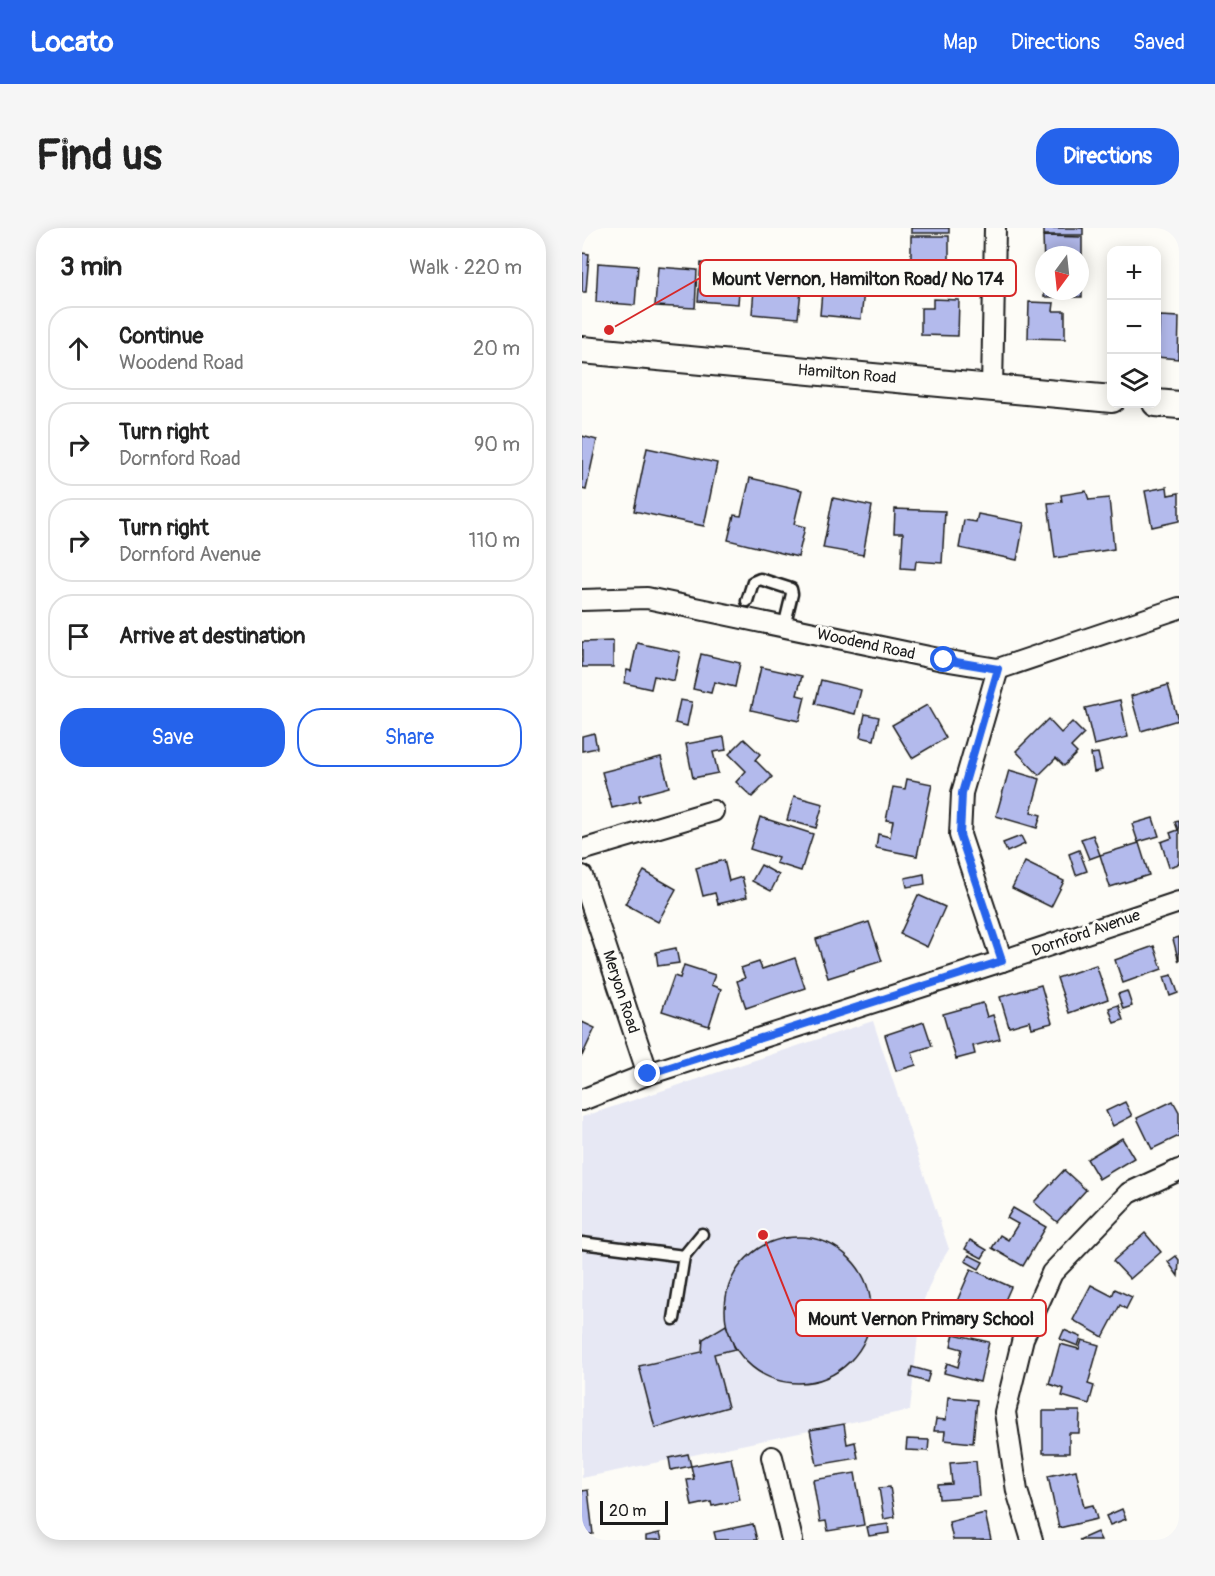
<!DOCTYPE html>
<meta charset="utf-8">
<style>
:root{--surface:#fff;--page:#f6f6f6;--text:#222;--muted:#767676;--line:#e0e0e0;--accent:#2563eb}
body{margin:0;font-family:Pangolin,sans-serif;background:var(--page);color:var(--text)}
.controls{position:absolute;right:18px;top:18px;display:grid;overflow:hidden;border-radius:12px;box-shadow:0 3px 15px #0003}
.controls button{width:54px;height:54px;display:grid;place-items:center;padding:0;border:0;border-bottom:2px solid var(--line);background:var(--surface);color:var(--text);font:30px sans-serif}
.compass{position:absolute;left:453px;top:18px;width:54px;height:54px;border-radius:50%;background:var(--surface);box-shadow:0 3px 15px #0003;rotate:195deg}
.scale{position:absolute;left:18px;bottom:15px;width:68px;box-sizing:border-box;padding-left:6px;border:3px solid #1c1c1c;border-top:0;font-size:16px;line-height:21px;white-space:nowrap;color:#1c1c1c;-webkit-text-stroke:4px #fdfcf7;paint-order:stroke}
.stop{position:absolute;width:18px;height:18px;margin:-14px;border:4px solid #2563eb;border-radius:50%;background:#fff}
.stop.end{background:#2563eb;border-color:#fff;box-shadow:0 2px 6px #0008}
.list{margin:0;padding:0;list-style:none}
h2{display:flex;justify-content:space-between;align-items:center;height:78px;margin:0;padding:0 24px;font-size:26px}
h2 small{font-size:20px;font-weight:400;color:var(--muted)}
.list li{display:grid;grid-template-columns:39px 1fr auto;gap:18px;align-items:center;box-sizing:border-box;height:84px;margin:0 12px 12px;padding:0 12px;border:2px solid var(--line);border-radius:24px}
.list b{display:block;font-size:22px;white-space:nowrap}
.list p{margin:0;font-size:20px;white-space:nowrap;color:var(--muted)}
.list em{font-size:20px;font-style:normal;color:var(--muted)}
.actions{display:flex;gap:12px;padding:18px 24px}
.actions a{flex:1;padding:14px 0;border:2px solid var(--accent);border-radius:24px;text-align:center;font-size:21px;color:var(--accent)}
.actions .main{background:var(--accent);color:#fff}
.icon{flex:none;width:33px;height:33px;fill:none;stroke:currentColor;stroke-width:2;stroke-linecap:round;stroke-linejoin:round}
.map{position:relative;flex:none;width:597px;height:1312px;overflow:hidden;border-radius:24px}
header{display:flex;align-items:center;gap:36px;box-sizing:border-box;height:84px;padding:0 30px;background:var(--accent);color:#fff}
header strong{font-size:28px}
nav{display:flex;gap:33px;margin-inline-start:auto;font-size:21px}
.intro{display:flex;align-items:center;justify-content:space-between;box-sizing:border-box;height:144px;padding:0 36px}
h1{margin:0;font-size:42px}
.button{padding:15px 27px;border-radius:24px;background:var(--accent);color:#fff;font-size:21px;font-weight:700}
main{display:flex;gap:36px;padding:0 36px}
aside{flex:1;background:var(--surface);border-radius:24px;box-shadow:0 3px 15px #0003}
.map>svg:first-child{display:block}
.built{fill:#e7e8f4}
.building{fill:#b3baec;stroke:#1c1c1c;stroke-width:1.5}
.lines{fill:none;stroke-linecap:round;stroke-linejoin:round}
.service-casing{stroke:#1c1c1c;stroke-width:15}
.minor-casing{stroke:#1c1c1c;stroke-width:24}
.tertiary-casing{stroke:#1c1c1c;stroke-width:30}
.service{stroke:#fdfcf7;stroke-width:10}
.minor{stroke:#fdfcf7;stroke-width:20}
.tertiary{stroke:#fdfcf7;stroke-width:26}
.route{stroke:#2563eb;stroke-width:8}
.labels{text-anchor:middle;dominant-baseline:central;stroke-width:6;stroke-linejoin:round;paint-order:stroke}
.street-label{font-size:16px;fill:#1c1c1c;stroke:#fdfcf7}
.leader{fill:none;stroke:#d62828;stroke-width:2}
.callout-dot{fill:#d62828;stroke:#fdfcf7;stroke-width:2}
.callout{fill:#fdfcf7;stroke:#d62828;stroke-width:2}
.callout-label{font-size:18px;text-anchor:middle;font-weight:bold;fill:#1c1c1c}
</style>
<header>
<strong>Locato</strong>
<nav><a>Map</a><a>Directions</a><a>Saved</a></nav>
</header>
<div class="intro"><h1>Find us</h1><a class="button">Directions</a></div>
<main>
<aside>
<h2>3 min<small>Walk · 220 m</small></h2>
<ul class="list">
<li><svg class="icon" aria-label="ahead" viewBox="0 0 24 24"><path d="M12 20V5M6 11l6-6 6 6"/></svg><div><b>Continue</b><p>Woodend Road</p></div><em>20 m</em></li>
<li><svg class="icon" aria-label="right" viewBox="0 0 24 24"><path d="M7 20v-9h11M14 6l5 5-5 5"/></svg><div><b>Turn right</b><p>Dornford Road</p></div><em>90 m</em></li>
<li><svg class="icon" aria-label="right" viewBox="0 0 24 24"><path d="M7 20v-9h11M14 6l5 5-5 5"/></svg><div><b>Turn right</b><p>Dornford Avenue</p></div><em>110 m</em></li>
<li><svg class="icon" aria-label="arrive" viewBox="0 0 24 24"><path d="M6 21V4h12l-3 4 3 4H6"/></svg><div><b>Arrive at destination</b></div></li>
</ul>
<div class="actions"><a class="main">Save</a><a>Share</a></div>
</aside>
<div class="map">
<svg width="597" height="1312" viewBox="0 0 597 1312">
<rect width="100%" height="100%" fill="#fdfcf7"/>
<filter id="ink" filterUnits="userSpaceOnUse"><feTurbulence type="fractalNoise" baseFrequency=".0167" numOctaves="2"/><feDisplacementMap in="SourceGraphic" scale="12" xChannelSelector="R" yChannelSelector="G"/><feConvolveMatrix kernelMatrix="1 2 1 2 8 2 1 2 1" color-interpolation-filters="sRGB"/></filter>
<g filter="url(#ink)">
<!-- built -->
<polygon class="built" points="291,793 367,1021 353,1044 339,1079 328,1182 0,1250 0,889"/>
<!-- building -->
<g class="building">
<rect x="329" y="0" width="38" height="5"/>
<rect x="462" y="0" width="39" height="7"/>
<rect x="329" y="8" width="38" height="28"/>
<polygon points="461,8 500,9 500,37 498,37 498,27 462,27 462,37"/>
<polygon points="0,25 7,26 4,64 0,64"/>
<polygon points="16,35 56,38 53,77 14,74"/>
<polygon points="119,35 159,38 156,76 116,73"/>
<polygon points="76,39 115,42 113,80 73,78"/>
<polygon points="242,40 284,44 279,91 238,87"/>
<polygon points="498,41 500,41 500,69 462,69 462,63 498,63"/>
<polygon points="173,49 220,54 216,90 170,86"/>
<polygon points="351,71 377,72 376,108 339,107 339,80 351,80"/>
<polygon points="447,74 472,75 471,83 483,83 483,111 446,110"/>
<polygon points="574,88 578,88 575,129 574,129"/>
<polygon points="578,88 597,89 596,131 575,129"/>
<polygon points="0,208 15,212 4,262 0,261"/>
<polygon points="65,220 135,235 122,298 52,283"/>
<polygon points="168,250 220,262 212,296 223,299 216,329 146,312 152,287 159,288"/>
<polygon points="585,259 586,267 597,265 597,293 570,299 563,263"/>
<polygon points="504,263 507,272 527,270 532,321 473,330 466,275 480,274 479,267"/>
<polygon points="251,270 290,278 281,327 241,320"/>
<polygon points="313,281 363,283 360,335 334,333 333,341 319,340 321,305 312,305"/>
<polygon points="396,286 442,295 435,332 377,320 382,292 394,294"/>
<polygon points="31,413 31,439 0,439 0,414"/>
<polygon points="55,415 98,424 92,453 72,448 69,461 42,455 45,442 49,443"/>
<polygon points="119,426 158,435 153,459 132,454 129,465 111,461"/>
<polygon points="179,439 220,448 215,467 223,469 217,493 169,482"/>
<polygon points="239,452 279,462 273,486 233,476"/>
<polygon points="586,457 596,492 559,503 549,468"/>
<polygon points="98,472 110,474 105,498 93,495"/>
<polygon points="538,472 546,509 512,517 503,480"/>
<polygon points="345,477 364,510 330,530 310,497"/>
<polygon points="283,486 297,489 292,512 278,509"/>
<polygon points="466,491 479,505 490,494 502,506 489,519 495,525 482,538 474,530 457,547 434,523"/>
<polygon points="12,505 15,520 0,523 0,508"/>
<polygon points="142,509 144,522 131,524 136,545 111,550 104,516"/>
<polygon points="162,511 178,526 173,532 190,549 170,569 154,554 164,543 147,526"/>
<polygon points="516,525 520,542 512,544 509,526"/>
<polygon points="79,529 87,559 57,567 58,573 30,580 20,544"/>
<polygon points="427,542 458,551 449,584 459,587 455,600 414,588"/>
<polygon points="325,551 350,556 335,628 294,620 296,606 308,609 311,593 304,592 311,559 323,561"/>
<polygon points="212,568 241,576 234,600 205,592"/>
<polygon points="178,589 231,606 219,643 194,635 196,630 168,621"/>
<polygon points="571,590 577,608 556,614 550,596"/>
<polygon points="597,593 597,636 587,639 579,614 590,610 588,605 596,602 593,594"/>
<polygon points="511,607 518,627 507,631 499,611"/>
<polygon points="439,608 443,616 425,624 421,615"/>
<polygon points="557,615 567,647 528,659 518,627"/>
<polygon points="497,622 505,643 494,647 487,626"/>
<polygon points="142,632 147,653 160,649 165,669 136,676 133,665 121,668 114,640"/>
<polygon points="443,634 482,653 469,679 430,660"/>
<polygon points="179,637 197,647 189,663 170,653"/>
<polygon points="62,643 94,661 76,694 43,676"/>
<polygon points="342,646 343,656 325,659 323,650"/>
<polygon points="336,667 363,679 345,719 318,706"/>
<polygon points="287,694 300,733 246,750 234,711"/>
<polygon points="597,709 597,734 591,711"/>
<polygon points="572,718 580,741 541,755 533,732"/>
<polygon points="94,720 97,735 76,738 74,724"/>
<polygon points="213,730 223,760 164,780 155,753 163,750 159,740 177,734 180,741"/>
<polygon points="102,737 133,747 129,757 139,761 127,798 80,783 92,748 98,750"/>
<polygon points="514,737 526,771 487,785 475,750"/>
<polygon points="590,747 596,765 588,768 582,749"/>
<polygon points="459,757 470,795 450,800 448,793 427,799 418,769"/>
<polygon points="545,763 550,778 541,781 536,766"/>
<polygon points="401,775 405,789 411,787 418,811 391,818 393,826 374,831 361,786"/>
<polygon points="536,777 541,792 532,795 527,780"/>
<polygon points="0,794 13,800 0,828"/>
<polygon points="342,794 350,818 330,824 334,837 314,843 303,807"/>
<polygon points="591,873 597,884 597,908 570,921 555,890"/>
<polygon points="543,874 550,888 531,898 524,883"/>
<polygon points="540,910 552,930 517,951 505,931"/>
<polygon points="482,942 504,962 475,994 452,974"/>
<polygon points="431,980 464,999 441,1038 410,1020 418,1007 426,1012 436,996 425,990"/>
<polygon points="563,1005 579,1024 548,1051 531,1033"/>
<circle cx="216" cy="1082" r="73"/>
<polygon points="388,1012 405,1022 400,1030 383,1021"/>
<polygon points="387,1027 401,1034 397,1041 383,1033"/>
<polygon points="594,1028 597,1032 596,1048 586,1034"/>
<polygon points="389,1041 429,1059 412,1097 372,1080"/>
<polygon points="509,1057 530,1068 533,1061 550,1069 544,1081 538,1077 521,1109 491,1092"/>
<polygon points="144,1097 153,1121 132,1126 146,1179 73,1200 57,1138 120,1124 121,1111"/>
<polygon points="482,1102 499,1109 496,1118 478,1111"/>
<polygon points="372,1106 407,1114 398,1154 362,1145 365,1135 376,1139 380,1121 369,1118"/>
<polygon points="500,1112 517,1117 506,1156 512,1158 507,1176 480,1168 482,1161 467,1156 478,1116 497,1121"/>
<polygon points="330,1139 348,1144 345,1154 328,1149"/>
<polygon points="366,1169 395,1172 391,1215 362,1212 363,1203 352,1203 354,1191 364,1192"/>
<polygon points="461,1183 498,1183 497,1205 487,1205 487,1225 461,1225"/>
<polygon points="262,1196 265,1216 273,1214 276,1230 235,1237 228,1202"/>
<polygon points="325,1211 347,1212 346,1223 324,1222"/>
<polygon points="106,1226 109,1238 89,1242 87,1230"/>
<polygon points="149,1230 158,1272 130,1278 129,1274 110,1278 105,1252 112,1251 109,1238"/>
<polygon points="394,1233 397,1268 357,1271 356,1257 370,1256 368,1235"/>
<polygon points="494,1242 502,1279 511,1277 515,1291 477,1300 466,1248"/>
<polygon points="273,1245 282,1297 246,1303 244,1293 238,1294 231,1252"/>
<polygon points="308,1259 313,1289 302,1291 297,1260"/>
<polygon points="6,1262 11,1306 0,1307 0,1263"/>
<polygon points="540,1281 544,1291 528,1297 524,1288"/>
<polygon points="403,1285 409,1312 371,1312 367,1294"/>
<polygon points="171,1296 175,1312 134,1312 132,1304"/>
<polygon points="306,1296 307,1305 287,1308 285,1299"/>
<polygon points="515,1304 519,1312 497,1312"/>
<polygon points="78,1305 80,1312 64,1312 64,1308"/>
</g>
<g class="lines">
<defs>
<g id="service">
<polyline points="165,373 171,354 178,351 209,361 210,366 202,399"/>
<polyline points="0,1015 102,1028 92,1091"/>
<polyline points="102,1028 120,1006"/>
</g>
<g id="minor">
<polyline points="410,160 413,0"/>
<polyline points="0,372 65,370 361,432 416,441 597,380"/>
<polyline points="416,441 380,565 378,607 420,733"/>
<polyline points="0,622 131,583"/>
<polyline points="0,648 66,846"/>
<polyline points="0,872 66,846 420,733 597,674"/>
<polyline points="190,1229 210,1312"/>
<polyline points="450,1312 435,1263 423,1184 441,1110 470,1045 547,965 597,942"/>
</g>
<g id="tertiary">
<polyline points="0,122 530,171"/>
<polyline points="574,175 597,177"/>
</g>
</defs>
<!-- service casing -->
<use href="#service" class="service-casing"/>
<!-- minor casing -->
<use href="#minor" class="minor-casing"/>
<!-- tertiary casing -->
<use href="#tertiary" class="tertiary-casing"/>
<!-- service -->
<use href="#service" class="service"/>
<!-- minor -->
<use href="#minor" class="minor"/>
<!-- tertiary -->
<use href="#tertiary" class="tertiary"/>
</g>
</g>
<g class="lines" filter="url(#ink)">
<!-- route -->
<polyline class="route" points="66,846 420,733 378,607 380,565 416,441 362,432"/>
</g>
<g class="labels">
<!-- street labels -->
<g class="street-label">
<text transform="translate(265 146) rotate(5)">Hamilton Road</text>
<text transform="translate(284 416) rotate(12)">Woodend Road</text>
<text transform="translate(504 705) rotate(-19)">Dornford Avenue</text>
<text transform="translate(39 764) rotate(72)">Meryon Road</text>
</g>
</g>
<!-- callouts -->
<path class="leader" d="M27 102L118 50M181 1007L214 1090"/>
<g class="callout-dot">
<circle cx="27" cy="102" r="6"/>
<circle cx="181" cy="1007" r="6"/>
</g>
<g class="callout">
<rect x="118" y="32" width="316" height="36" rx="6"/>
<rect x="214" y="1072" width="250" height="36" rx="6"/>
</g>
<g class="callout-label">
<text x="276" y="57">Mount Vernon, Hamilton Road/ No 174</text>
<text x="339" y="1097">Mount Vernon Primary School</text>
</g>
</svg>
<div class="controls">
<button>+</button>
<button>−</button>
<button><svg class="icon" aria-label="layers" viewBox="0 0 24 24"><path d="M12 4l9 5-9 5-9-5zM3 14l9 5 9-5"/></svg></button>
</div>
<svg class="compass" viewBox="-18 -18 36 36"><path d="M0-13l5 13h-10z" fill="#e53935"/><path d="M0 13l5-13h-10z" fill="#767676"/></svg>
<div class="scale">20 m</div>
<div class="stop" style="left:362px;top:432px"></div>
<div class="stop end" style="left:66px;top:846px"></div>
</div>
</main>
